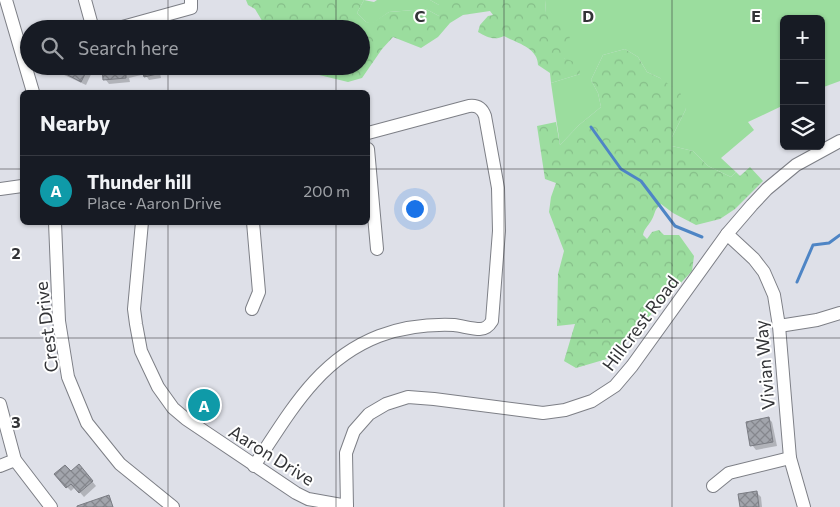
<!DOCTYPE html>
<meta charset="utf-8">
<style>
:root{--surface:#171b24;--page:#242831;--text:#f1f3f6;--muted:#9ea1a6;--line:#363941;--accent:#bda4db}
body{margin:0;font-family:Commissioner,sans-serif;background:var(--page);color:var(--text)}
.controls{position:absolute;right:15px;top:15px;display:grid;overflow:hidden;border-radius:8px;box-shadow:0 1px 4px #0004}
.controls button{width:45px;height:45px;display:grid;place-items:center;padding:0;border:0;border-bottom:1px solid var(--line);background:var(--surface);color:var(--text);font:25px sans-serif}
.you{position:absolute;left:414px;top:208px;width:18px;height:18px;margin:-12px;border:4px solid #fff;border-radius:50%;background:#1a73e8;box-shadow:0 0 0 8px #1a73e833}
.badge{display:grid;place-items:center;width:32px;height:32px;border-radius:50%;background:var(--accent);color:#fff;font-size:16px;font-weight:700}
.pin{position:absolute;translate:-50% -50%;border:2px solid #fff;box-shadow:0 1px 5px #0006}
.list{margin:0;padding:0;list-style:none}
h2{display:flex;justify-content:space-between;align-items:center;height:65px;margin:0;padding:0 20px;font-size:21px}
h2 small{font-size:16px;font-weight:400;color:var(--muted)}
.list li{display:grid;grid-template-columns:32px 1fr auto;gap:15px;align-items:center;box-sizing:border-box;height:70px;padding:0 20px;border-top:1px solid var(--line)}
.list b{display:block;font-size:19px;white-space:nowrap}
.list p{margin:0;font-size:16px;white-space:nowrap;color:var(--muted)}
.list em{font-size:16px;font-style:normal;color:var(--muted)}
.icon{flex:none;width:28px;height:28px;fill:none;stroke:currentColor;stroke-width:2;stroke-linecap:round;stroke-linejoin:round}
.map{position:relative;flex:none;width:840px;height:507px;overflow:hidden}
.search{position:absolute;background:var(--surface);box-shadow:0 1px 4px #0004;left:20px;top:20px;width:350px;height:55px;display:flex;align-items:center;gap:12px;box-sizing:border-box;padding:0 18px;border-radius:28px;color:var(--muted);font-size:19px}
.panel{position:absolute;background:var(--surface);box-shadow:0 1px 4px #0004;left:20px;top:90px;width:350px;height:135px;border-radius:8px}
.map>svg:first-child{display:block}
.green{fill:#9bdd9e}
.forest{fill:url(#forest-crowns)}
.shadow{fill:#0003}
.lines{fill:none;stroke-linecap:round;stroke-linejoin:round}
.stream{stroke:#4e85c5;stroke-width:3}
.building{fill:url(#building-cross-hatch);stroke:#7a7c83}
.minor-casing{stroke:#7d7f86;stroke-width:14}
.minor{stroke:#fff;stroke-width:12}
.grid{fill:none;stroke:#333437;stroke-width:1;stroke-opacity:0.55}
.labels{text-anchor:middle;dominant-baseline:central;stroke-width:4;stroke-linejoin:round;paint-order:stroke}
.street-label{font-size:18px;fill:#333437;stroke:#fff}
.grid-label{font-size:16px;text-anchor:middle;font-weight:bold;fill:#333437;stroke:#fff;stroke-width:4;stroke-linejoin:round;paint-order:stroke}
</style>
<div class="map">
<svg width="840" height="507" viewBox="0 0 840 507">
<defs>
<pattern id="forest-crowns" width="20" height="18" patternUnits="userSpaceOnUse" patternTransform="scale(1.25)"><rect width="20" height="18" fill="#9bdd9e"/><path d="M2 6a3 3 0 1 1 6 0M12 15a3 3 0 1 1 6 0" fill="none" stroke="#86be89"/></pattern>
<pattern id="building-cross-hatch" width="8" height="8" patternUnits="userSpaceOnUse" patternTransform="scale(1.25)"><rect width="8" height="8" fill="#a2a5ac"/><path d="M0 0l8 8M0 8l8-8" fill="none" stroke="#85878d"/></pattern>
</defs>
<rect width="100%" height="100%" fill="#dee0e8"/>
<!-- green -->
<g class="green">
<polygon points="364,0 374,2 377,0 430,0 439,5 439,16 426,9 389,12 372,24 366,22 357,13"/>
<polygon points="546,0 840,0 840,81 821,88 821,19 784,19 784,105 748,122 754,130 721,158 736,172 731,177 708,166 693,151 672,146 672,137 686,109 660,78 647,72 638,57 625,49 603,55 591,80 598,93 601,107 579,125 560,145 551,83 580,74 564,58 545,13"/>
</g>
<!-- forest -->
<g class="forest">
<path d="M246 0H364L357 13 366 22 372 23 389 12 426 9 439 16V5L430 0H546L545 13 572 29 564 58 580 64V74L551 83 550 73 538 65C538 48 517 43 504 36 494 41 487 37 478 32L480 25 488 16 493 15 490 11 463 15 450 23 438 37 421 48 393 37 382 49 362 78 348 82 315 74 299 66H361V29H267L255 9 248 5Z"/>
<path d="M625 49 638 57 647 72 660 78 680 92 686 109 672 137V146L693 151 708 166 731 177 736 172 740 176 750 167 763 181 735 209 720 219 696 225 673 213 661 204C653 211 656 213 651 221 648 226 644 229 643 235L647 239 652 232 659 230 664 235H679L694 256 692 271 610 358 576 368 564 361 575 324 557 326 558 274 564 251 549 212 551 197 556 183 545 179 537 126 556 122 560 145 579 125 601 107 598 93 591 80 603 55Z"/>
</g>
<!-- shadow -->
<g class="shadow">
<polygon points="60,66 95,66 86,85 62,74 58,70"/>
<polygon points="99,66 171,66 159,69 161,78 149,80 145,74 129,78 130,82 109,84 99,71"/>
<polygon points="768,418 772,422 777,446 756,450 752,445"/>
<polygon points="83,470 96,486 84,497 75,487 71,491 67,487 71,473"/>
<polygon points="757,493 761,497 762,507 741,507"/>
</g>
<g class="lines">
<!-- stream -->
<g class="stream">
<polyline points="591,127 621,169 641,181 675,226 702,237"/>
<polyline points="797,282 813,245 829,243 840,235"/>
</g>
</g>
<!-- building -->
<g class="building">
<polygon points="51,66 89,66 81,82"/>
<polygon points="102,66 155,66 157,74 144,77 142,70 126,74 126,78 103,80"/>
<polygon points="769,417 773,442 750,446 746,422"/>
<polygon points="79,464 93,481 79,493 71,484 66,488 54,474 65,465 71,471"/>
<polygon points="757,491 759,507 740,507 738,494"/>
<polygon points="109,495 113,507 77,507 77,506"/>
</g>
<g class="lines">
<defs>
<g id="minor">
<polyline points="6,0 33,92"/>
<polyline points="85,0 93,29"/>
<polyline points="115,29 191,8 191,0"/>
<polyline points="368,149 377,249"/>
<polyline points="0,189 22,186"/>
<polyline points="55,222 59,321 68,377 87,423 120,464 173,507"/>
<polyline points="142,222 134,309 136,324 141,351 158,387 173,408 186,419 296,493 308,499 347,506"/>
<polyline points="727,234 754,259 764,272 774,295 779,326 790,458 804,507"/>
<polyline points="252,309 259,292 253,222"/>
<polyline points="779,326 817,320 840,313"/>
<polyline points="0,404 15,460 51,507"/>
<polyline points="0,466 15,460"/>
<path d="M254 466C289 414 317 360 379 336 403 327 428 324 454 325 462 326 473 329 480 329 486 329 489 326 492 321L499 231 498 188 485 116C482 108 477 105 469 106L368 133"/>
<polyline points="713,486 729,473 790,458"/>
<polyline points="347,507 346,453 354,431 369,414 386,404 408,397 434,399 543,413 565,410 592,401 615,386 632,366 727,234 752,205 767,189 796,165 840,141"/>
</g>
</defs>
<!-- minor casing -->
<use href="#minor" class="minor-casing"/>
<!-- minor -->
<use href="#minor" class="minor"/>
</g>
<!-- grid -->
<path class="grid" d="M168 0V29M336 0V29M504 0V507M672 0V507M168 66V92M336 66V92M0 169H22M368 169H840M168 222V507M336 222V507M0 338H840"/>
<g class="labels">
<!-- street labels -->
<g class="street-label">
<text transform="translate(640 323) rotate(-53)">Hillcrest Road</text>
<text transform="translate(46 327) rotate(-97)">Crest Drive</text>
<text transform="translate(764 365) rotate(-95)">Vivian Way</text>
<text transform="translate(272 455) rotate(32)">Aaron Drive</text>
</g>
</g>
<g class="grid-label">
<text x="420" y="22">C</text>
<text x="588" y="22">D</text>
<text x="756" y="22">E</text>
<text x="16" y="259">2</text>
<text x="16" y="428">3</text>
</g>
</svg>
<div class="controls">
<button>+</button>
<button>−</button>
<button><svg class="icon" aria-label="layers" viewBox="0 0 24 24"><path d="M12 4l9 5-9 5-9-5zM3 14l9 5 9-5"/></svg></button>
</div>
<div class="you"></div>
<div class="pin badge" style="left:204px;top:405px;background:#0f9aa8">A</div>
<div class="search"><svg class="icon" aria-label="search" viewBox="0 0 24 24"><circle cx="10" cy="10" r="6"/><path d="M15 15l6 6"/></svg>Search here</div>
<section class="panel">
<h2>Nearby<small></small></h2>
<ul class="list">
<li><span class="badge" style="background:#0f9aa8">A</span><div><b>Thunder hill</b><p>Place · Aaron Drive</p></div><em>200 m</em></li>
</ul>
</section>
</div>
